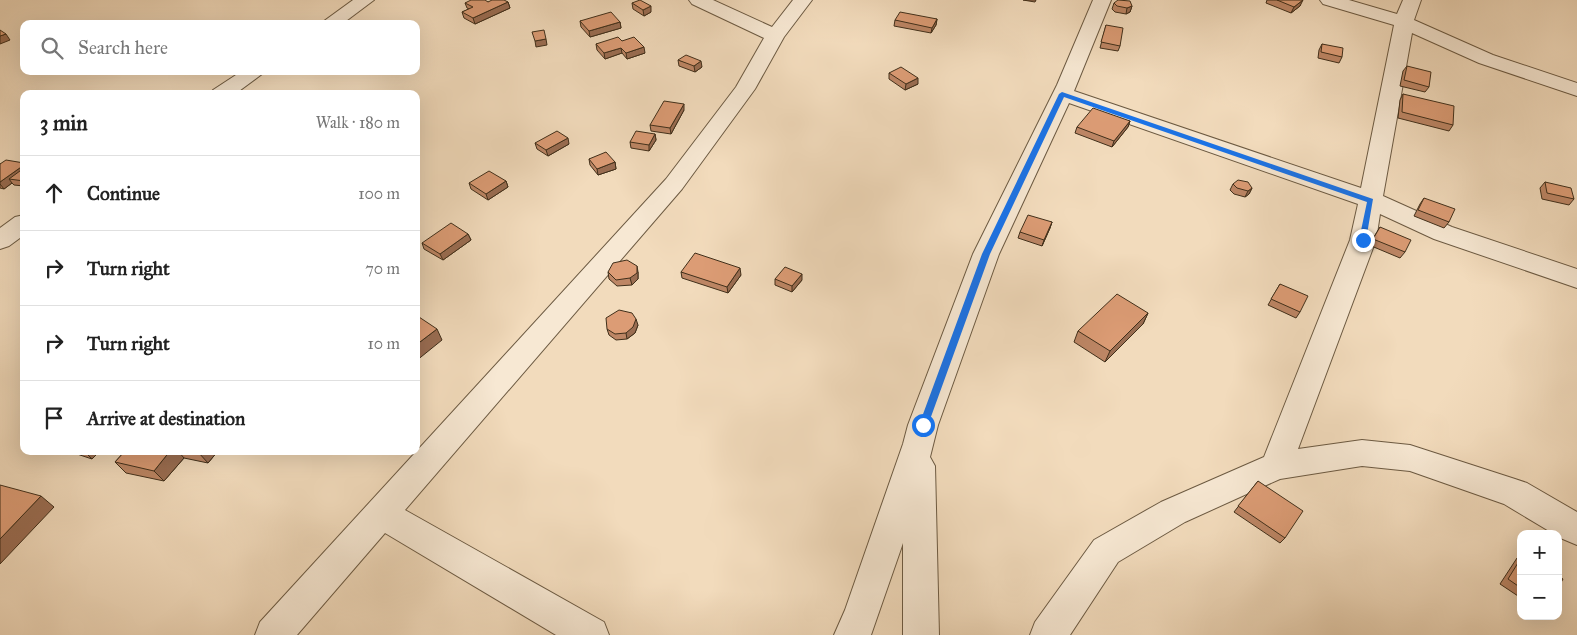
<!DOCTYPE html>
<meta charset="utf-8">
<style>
:root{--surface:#fff;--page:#f6f6f6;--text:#222;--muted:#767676;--line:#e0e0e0}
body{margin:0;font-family:"IM FELL Great Primer",serif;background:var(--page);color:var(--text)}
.controls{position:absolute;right:15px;bottom:15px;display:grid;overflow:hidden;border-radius:10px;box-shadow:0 5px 20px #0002}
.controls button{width:45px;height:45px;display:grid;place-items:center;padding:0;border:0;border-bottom:1px solid var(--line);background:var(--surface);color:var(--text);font:25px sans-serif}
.stop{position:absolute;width:15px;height:15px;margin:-11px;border:4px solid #1a73e8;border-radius:50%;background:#fff}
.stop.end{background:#1a73e8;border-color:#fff;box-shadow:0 1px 5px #0008}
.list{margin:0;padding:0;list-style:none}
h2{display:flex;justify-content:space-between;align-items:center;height:65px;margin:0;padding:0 20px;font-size:21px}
h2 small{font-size:16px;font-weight:400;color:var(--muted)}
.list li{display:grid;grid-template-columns:32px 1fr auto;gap:15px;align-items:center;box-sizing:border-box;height:75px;padding:0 20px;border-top:1px solid var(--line)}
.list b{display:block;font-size:19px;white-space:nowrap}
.list em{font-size:16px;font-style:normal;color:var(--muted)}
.icon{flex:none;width:28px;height:28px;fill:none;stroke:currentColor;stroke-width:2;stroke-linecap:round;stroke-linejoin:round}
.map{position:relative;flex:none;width:1577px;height:635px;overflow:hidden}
.search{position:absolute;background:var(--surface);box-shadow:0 5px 20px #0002;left:20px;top:20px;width:400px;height:55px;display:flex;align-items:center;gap:12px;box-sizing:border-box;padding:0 18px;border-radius:10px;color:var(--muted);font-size:19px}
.panel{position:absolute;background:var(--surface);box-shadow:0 5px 20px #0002;left:20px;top:90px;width:400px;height:365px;border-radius:10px}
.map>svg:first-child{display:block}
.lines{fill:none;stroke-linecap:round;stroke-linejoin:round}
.minor-casing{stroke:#6c5a42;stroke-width:2}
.minor{fill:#f7e8d3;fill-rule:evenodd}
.wall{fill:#bd8665;stroke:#402f1a}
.shaded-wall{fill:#9a6d52;stroke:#402f1a}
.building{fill:#dc9c75;stroke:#402f1a}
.route{fill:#1a73e8}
</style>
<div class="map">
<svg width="1577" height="635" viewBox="0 0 1577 635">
<rect width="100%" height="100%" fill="#f2dbbc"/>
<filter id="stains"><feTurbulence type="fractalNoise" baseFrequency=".004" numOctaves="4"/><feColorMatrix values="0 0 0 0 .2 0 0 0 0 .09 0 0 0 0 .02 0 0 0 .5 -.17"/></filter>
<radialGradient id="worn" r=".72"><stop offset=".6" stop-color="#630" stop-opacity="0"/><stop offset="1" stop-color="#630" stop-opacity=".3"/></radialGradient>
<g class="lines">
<defs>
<g id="minor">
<polygon points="353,0 374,0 342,24 320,24"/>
<polygon points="689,0 713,0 772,27 793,0 812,0 784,37 755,89 682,189 405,510 604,622 609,635 556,635 385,533 297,635 255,635 260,622 666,179 736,87 764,38 692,4"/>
<polygon points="1093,0 1111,0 1074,91 1361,188 1394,25 1323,4 1320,0 1349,0 1397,14 1403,0 1421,0 1414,20 1493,55 1577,83 1577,96 1479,63 1412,33 1383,196 1452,227 1577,269 1577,288 1434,239 1380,214 1376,240 1298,449 1362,440 1410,445 1515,479 1527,483 1577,512 1577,545 1558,537 1558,534 1554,534 1504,504 1410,471 1362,466 1280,479 1185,522 1118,562 1070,635 1030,635 1035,622 1094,540 1161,502 1264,457 1350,240 1358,204 1069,103 999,254 938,425 930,457 935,466 939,635 903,635 903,543 871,635 834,635 845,610 903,444 908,425 973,254 1057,85"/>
<polygon points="242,71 266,71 235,94 210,94 213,90"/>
<polygon points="24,215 24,235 9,246 0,249 0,228 15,217"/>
</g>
</defs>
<!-- minor casing -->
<use href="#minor" class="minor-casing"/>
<!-- minor -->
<use href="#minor" class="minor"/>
</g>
<!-- wall -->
<g class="wall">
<polygon points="1023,0 1036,0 1035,2"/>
<polygon points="1267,0 1301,0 1300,6 1291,13 1266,3"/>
<polygon points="488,2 508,2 510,8 475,24 464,18 462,12 469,9 467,8 465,3"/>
<polygon points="632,3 651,12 644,16 633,9"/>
<polygon points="1114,3 1132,6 1130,12 1126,14 1115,12 1112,9"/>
<polygon points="937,19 936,25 931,33 894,26 895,20"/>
<polygon points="580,21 620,22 621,28 590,37 581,27"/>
<polygon points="1106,25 1120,46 1118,51 1100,48"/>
<polygon points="622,41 645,53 627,59 622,53 605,59 597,50 596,44"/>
<polygon points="1322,44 1342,57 1339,63 1318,58 1319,50"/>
<polygon points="678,60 702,67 695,72 679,66"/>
<polygon points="1407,66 1429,87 1425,92 1400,86 1403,71"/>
<polygon points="889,73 918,84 905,90 889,79"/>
<polygon points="1403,94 1453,125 1449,131 1398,118 1400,100"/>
<polygon points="684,110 671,134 651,131 650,125"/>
<polygon points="1130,121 1128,127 1112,147 1075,133 1077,127"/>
<polygon points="655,134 656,140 649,151 631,148 630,142"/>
<polygon points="535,143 569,144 548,156 537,149"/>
<polygon points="589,159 615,162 616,169 598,175 590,165"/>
<polygon points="24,163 24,186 14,185 12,183 4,189 0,188 0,164"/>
<polygon points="506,181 508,187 488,200 471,189 469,183"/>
<polygon points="1545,182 1574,199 1569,205 1542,199 1540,188"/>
<polygon points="1233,184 1252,188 1249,194 1245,197 1234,194 1230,190"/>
<polygon points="1424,198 1449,222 1444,228 1414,216 1420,204"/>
<polygon points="1052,222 1050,228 1042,246 1018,238 1020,232"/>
<polygon points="1380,227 1405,252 1400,258 1369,245"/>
<polygon points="468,234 471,240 443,260 424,249 422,243"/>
<polygon points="608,272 638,272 638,279 632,285 617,286 609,279"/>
<polygon points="681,272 741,275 728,293 682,278"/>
<polygon points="775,279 802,280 792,292 775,285"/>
<polygon points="1280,284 1300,312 1296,318 1268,305"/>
<polygon points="1148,313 1143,324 1105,362 1074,342 1078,331"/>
<polygon points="638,325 635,333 627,339 616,340 609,335 607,329"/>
<polygon points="68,451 100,451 92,459"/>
<polygon points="125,451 218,451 208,463 184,458 164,481 126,473 115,462"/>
<polygon points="1258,481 1285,538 1280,543 1234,512"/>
<polygon points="1521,555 1521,598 1500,584 1517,558"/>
</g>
<!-- shaded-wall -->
<g class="shaded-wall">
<polygon points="1303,0 1300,6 1291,13 1294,7"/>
<polygon points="508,2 510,8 475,24 473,18"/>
<polygon points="651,6 651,12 644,16 643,10"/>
<polygon points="1132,6 1130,12 1126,14 1127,8"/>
<polygon points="937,19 936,25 931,33 932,28"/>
<polygon points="620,22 621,28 590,37 589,31"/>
<polygon points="6,34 10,40 0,44 0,36"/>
<polygon points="546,39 547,45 536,47 535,41"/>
<polygon points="644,47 645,53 627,59 626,53"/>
<polygon points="621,48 622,53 605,59 604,53"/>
<polygon points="701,61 702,67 695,72 694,66"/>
<polygon points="918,78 918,84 905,90 906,84"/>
<polygon points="684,104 684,110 671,134 670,128"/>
<polygon points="1130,121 1128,127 1112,147 1114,141"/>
<polygon points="655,134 656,140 649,151 649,145"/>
<polygon points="568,138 569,144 548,156 546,150"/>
<polygon points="615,162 616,169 598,175 597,169"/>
<polygon points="24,165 24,174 9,179 12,183 4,189 0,184 0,182"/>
<polygon points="506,181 508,187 488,200 486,194"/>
<polygon points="1252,188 1249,194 1245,197 1248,191"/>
<polygon points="1052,222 1050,228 1042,246 1044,240"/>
<polygon points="468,234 471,240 443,260 440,254"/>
<polygon points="637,266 638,272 638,279 632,285 630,278"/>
<polygon points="740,268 741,275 728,293 727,287"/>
<polygon points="802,274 802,280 792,292 792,286"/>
<polygon points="1148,313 1143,324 1105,362 1110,351"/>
<polygon points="636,319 638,325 635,333 627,339 626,333"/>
<polygon points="437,329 442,340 416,361 416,345"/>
<polygon points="88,451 100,451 92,459 86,453"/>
<polygon points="170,451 178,451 184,458 164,481 154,471"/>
<polygon points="199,451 218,451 208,463 198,452"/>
<polygon points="41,496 54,507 0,564 0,539"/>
</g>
<!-- building -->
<g class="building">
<polygon points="471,0 485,0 488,2 492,0 504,0 508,2 473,18 462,12 473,7 465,3"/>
<polygon points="640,0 651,6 643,10 632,3"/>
<polygon points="1118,0 1130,1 1132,6 1127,8 1117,6 1114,3"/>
<polygon points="1277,0 1303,0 1294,7"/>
<polygon points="611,12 620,22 589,31 580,21"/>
<polygon points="900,12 937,19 932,28 895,20"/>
<polygon points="1106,25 1123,28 1120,46 1101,42"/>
<polygon points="0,30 6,34 0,36"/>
<polygon points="544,30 546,39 535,41 532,32"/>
<polygon points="618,37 622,41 634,37 644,47 626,53 621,48 604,53 596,44"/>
<polygon points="1322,44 1343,48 1342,57 1321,52"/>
<polygon points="686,55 701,61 694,66 678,60"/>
<polygon points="1407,66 1431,72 1429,87 1404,80"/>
<polygon points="901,67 918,78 906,84 889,73"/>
<polygon points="1403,94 1454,106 1453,125 1402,112"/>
<polygon points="664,101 684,104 670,128 650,125"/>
<polygon points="1093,108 1130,121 1114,141 1077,127"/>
<polygon points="557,131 568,138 546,150 535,143"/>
<polygon points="636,131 655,134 649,145 630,142"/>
<polygon points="606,152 615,162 597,169 589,159"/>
<polygon points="6,160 24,163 24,165 0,182 0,164"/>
<polygon points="24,168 24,181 9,179"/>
<polygon points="489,171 506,181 486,194 469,183"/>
<polygon points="1238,180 1248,182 1252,188 1248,191 1237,188 1233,184"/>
<polygon points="1545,182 1571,188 1574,199 1547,193"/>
<polygon points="1424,198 1455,209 1449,222 1418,210"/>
<polygon points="1028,215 1052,222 1044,240 1020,232"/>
<polygon points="451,223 468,234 440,254 422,243"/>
<polygon points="1380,227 1411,240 1405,252 1373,239"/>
<polygon points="695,253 740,268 727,287 681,272"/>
<polygon points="627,260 637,266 637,273 630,278 616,280 608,272 613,263"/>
<polygon points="785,267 802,274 792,286 775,279"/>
<polygon points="1280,284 1308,296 1300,312 1271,299"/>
<polygon points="1117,294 1148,313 1110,351 1078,331"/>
<polygon points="619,310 632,313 636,319 633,327 626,333 615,334 607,329 606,318"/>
<polygon points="416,315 437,329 416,345"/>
<polygon points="125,451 170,451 154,471 115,462"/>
<polygon points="1258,481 1303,511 1285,538 1238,506"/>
<polygon points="0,485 41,496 0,539"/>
<polygon points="1521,558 1521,588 1508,579"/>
<polygon points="1558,576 1563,579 1558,588"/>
</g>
<!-- route -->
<polygon class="route" points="1062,92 1373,199 1366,240 1363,242 1359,240 1367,202 1064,97 990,254 928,425 926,428 920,428 919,425 982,254 1059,94"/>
<rect width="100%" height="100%" filter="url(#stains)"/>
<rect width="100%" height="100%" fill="url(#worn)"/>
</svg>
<div class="controls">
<button>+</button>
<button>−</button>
</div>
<div class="stop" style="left:923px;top:425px"></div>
<div class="stop end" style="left:1363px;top:240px"></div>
<div class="search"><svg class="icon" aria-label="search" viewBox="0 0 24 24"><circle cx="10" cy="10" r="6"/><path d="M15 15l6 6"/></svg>Search here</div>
<section class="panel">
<h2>3 min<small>Walk · 180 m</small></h2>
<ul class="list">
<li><svg class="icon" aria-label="ahead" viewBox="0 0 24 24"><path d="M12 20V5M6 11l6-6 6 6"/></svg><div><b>Continue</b></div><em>100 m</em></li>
<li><svg class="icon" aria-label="right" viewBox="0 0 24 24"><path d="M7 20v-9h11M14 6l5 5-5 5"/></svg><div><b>Turn right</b></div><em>70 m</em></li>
<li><svg class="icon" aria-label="right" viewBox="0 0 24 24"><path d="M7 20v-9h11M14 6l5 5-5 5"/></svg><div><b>Turn right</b></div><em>10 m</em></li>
<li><svg class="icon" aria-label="arrive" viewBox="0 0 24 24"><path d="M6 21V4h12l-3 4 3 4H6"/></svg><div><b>Arrive at destination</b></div></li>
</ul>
</section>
</div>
